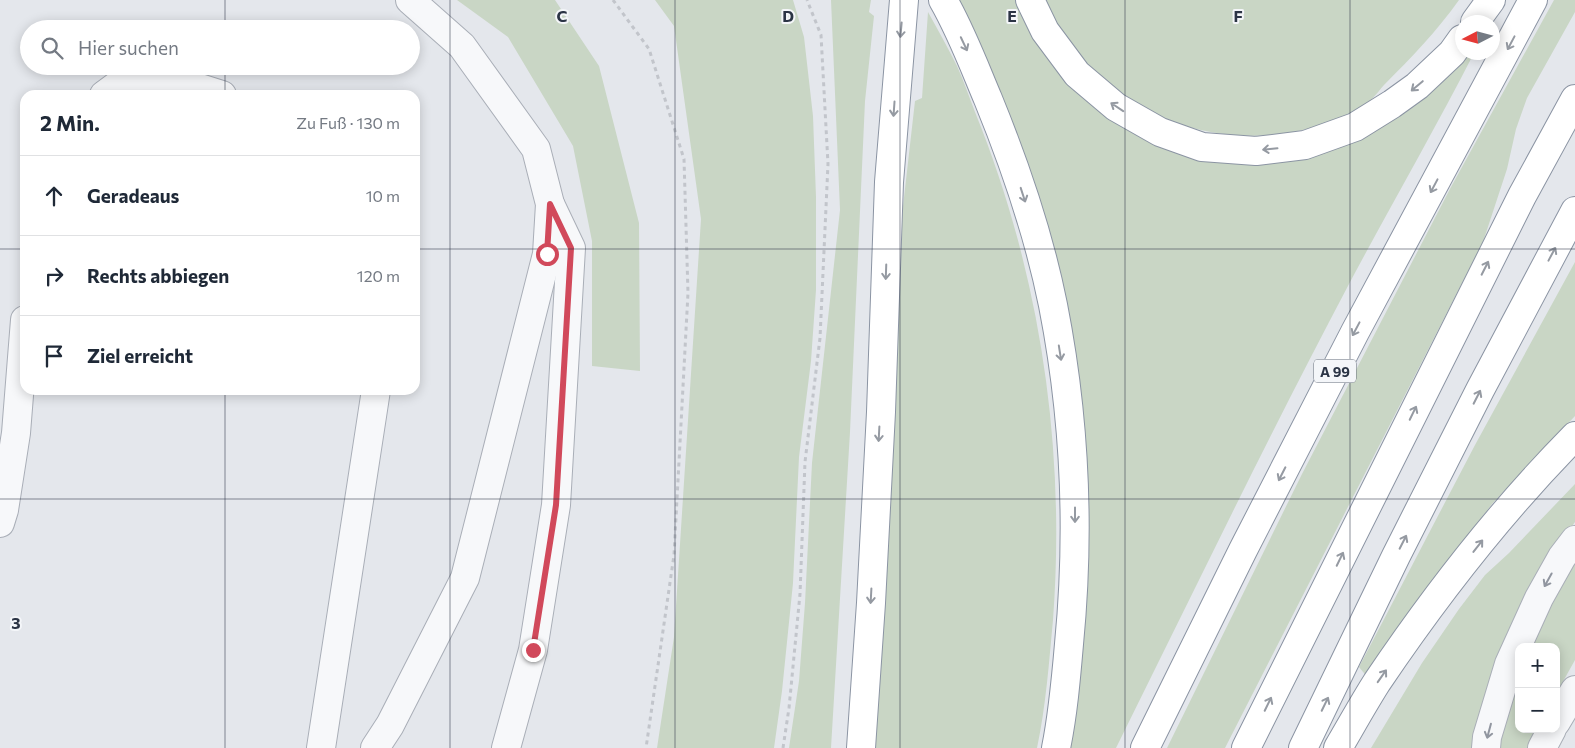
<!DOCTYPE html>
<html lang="de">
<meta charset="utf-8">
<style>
:root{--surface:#fff;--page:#f6f6f7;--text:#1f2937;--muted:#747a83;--line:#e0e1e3}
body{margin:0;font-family:Commissioner,sans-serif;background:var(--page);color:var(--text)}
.controls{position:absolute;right:15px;bottom:15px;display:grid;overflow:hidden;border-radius:10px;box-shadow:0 2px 12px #0003}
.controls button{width:45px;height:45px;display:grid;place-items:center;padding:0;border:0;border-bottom:1px solid var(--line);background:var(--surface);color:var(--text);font:25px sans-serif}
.compass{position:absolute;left:1455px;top:15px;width:45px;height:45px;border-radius:50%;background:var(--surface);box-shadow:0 2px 12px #0003;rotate:264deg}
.stop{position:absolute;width:15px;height:15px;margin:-11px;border:4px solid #d1495b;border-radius:50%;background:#fff}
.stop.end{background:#d1495b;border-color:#fff;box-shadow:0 1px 5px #0008}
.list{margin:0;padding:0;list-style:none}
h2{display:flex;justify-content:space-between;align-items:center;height:65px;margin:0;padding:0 20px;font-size:21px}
h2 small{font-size:16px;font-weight:400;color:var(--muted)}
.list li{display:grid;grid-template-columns:32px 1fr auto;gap:15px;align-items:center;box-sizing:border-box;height:80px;padding:0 20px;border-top:1px solid var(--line)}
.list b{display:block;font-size:19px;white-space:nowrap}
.list em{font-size:16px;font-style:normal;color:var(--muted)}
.icon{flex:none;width:28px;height:28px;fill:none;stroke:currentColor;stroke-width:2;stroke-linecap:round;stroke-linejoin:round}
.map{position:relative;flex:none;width:1575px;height:748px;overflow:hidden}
.search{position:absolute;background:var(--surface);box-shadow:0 2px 12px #0003;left:20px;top:20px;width:400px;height:55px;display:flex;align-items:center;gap:12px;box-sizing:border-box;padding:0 18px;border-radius:28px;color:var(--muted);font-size:19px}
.panel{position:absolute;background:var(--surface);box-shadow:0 2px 12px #0003;left:20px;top:90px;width:400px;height:305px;border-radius:15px}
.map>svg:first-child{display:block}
.green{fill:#c9d6c5}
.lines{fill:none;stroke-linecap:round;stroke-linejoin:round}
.minor-casing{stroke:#a9aeb7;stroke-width:30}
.highway-casing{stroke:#8b94a3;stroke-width:30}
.path{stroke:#c2c5cb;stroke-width:3;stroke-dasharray:4 4;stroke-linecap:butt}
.minor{stroke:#f7f8fa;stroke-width:28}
.highway{stroke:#fff;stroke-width:28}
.oneway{stroke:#959aa2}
.oneway2{stroke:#9196a0}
.route{stroke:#d1495b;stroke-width:6}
.grid{fill:none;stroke:#2b3445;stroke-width:1;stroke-opacity:0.55}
.labels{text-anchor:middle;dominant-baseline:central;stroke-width:4;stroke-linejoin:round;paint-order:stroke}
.shield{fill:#f4f6f9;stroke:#676e7b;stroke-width:1}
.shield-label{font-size:14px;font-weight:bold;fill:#2b3445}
.grid-label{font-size:16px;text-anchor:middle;font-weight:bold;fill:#2b3445;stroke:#f4f6f9;stroke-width:4;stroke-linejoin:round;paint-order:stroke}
</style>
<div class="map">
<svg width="1575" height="748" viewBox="0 0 1575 748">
<rect width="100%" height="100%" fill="#e4e7ec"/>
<!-- green -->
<g class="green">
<polygon points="457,0 555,0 599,66 639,223 640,371 592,366 592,241 573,146 508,37"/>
<polygon points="655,0 793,0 804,37 813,116 816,197 816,290 811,361 799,457 793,583 782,691 774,748 657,748 674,637 701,219 674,26"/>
<polygon points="831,0 871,0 869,12 874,16 865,101 850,432 831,748 789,748 799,681 805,603 812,463 840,210"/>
<path d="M952 0H1016L1027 25 1052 64 1070 86 1113 121 1294 155 1462 52 1474 53C1434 131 1390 207 1349 284 1268 437 1193 593 1116 748H1064L1075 401Z"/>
<path d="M1045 0H1459C1437 31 1411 58 1384 85 1377 93 1369 104 1360 109 1347 117 1332 122 1318 126 1228 153 1131 123 1073 49 1062 35 1050 17 1045 0Z"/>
<polygon points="1554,0 1575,0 1575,12 1527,98 1516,129 1507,169 1483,242 1225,748 1167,748 1302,474 1451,187"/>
<path d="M928 12C938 30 948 48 957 66 964 81 969 97 975 112 1040 272 1066 447 1053 620 1049 662 1046 706 1037 748H872L895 393 902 215 915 101 922 98Z"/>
<polygon points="1575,262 1575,416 1492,504 1461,545 1368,678 1359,667 1475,445"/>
<polygon points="1575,484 1575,522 1541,569 1477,748 1371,748 1422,663 1459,609 1485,575 1509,553"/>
<polygon points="1575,560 1575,660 1556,694 1556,647 1527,647"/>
<polygon points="1519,666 1519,729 1537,729 1527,748 1498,748"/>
</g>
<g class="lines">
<defs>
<g id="minor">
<polyline points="104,95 127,78 162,76 222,95"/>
<polyline points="0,523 4,510 16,433 25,320"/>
<polyline points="1556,722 1575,690"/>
<polyline points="321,748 376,390"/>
<polyline points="375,748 390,725 465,578 547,254 550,204 536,149 462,46 410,0"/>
<polyline points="506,748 533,650 556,505 571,248 551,206"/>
<polyline points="1486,748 1487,737 1509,664 1539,598 1562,557 1575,540"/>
<polyline points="1542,748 1552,729"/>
</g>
<g id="highway">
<path d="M943 0C961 31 974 66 988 99 1015 165 1039 235 1053 305 1075 417 1080 531 1069 644 1066 679 1063 714 1056 748"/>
<polyline points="1030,0 1045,31 1077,74 1116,107 1160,132 1202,147 1256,151 1305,145 1355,127 1392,104 1417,86 1452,53 1462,39"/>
<polyline points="1475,22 1491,0"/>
<polyline points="861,748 871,603 881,412 889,182 904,0"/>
<polyline points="1145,748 1243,550 1355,332 1533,0"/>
<polyline points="1246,748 1522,196 1575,99"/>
<polyline points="1303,748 1396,556 1480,390 1575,211"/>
<path d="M1338 748C1351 726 1363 704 1377 682 1435 596 1502 510 1575 436"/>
</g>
</defs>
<!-- minor casing -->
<use href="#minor" class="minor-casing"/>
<!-- highway casing -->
<use href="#highway" class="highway-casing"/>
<!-- path -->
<g class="path">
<polyline points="613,0 649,49 684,159 688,293 674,555 646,748"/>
<polyline points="783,748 789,708 800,594 805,462 820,338 828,164 821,35 807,0"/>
</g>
<!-- minor -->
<use href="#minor" class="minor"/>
<!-- highway -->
<use href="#highway" class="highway"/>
</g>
<!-- one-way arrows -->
<defs><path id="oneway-shaft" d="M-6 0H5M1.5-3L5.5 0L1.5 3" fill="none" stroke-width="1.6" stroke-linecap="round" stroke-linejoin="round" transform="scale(1.25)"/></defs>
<g class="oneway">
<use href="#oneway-shaft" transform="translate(901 30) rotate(95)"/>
<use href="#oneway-shaft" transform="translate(1511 43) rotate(118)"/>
<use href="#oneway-shaft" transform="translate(964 44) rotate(65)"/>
<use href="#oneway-shaft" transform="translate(1417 86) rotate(140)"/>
<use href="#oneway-shaft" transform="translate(1117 107) rotate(-146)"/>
<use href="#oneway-shaft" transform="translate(894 109) rotate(94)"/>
<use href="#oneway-shaft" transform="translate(1270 149) rotate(174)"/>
<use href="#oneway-shaft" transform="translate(1434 186) rotate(118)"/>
<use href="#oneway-shaft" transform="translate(1023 195) rotate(72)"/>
<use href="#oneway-shaft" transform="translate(1552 254) rotate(-62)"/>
<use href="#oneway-shaft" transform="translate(1485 268) rotate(-63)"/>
<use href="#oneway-shaft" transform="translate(886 272) rotate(92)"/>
<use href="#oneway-shaft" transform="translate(1356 329) rotate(118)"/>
<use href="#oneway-shaft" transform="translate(1060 353) rotate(81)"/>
<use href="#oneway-shaft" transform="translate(1477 397) rotate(-63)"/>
<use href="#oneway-shaft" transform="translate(1413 413) rotate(-64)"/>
<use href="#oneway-shaft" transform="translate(879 434) rotate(93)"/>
<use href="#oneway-shaft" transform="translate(1282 474) rotate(117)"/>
<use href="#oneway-shaft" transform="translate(1075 515) rotate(90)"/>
<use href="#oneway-shaft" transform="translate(1403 542) rotate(-63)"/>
<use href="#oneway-shaft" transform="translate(1478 546) rotate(-52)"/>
<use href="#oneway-shaft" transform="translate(1340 559) rotate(-64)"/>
<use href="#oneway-shaft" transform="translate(871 596) rotate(93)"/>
<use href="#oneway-shaft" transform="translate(1382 676) rotate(-55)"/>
<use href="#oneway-shaft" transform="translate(1268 704) rotate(-64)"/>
<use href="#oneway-shaft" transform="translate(1325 704) rotate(-64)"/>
</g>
<g class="oneway2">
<use href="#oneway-shaft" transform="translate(1548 580) rotate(119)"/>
<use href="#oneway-shaft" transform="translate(1489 731) rotate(105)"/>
</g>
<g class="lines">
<!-- route -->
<polyline class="route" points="533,650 556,505 571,248 550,204 547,254"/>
</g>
<!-- grid -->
<path class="grid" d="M225 0V29M450 0V748M675 0V748M900 0V748M1125 0V748M1350 0V748M225 66V95M0 249H25M415 249H1575M225 390V748M0 499H1575"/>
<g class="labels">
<!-- shield labels -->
<rect class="shield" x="1314" y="359.5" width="42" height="23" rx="4"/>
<g class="shield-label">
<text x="1335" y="371">A 99</text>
</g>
</g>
<g class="grid-label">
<text x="562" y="22">C</text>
<text x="788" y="22">D</text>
<text x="1012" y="22">E</text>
<text x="1238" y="22">F</text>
<text x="16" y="629">3</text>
</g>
</svg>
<div class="controls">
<button>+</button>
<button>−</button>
</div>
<svg class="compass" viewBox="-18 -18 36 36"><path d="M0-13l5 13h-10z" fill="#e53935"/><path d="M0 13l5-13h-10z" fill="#747a83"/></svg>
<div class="stop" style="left:547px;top:254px"></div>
<div class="stop end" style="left:533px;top:650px"></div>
<div class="search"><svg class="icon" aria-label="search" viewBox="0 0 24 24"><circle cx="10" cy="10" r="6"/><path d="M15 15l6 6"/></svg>Hier suchen</div>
<section class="panel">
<h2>2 Min.<small>Zu Fuß · 130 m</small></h2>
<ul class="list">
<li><svg class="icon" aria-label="ahead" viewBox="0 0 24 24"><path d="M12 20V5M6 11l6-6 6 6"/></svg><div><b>Geradeaus</b></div><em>10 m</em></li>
<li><svg class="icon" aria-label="right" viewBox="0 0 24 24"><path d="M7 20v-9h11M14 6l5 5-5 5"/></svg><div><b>Rechts abbiegen</b></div><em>120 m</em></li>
<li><svg class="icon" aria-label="arrive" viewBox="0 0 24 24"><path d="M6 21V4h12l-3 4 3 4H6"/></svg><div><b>Ziel erreicht</b></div></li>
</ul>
</section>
</div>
